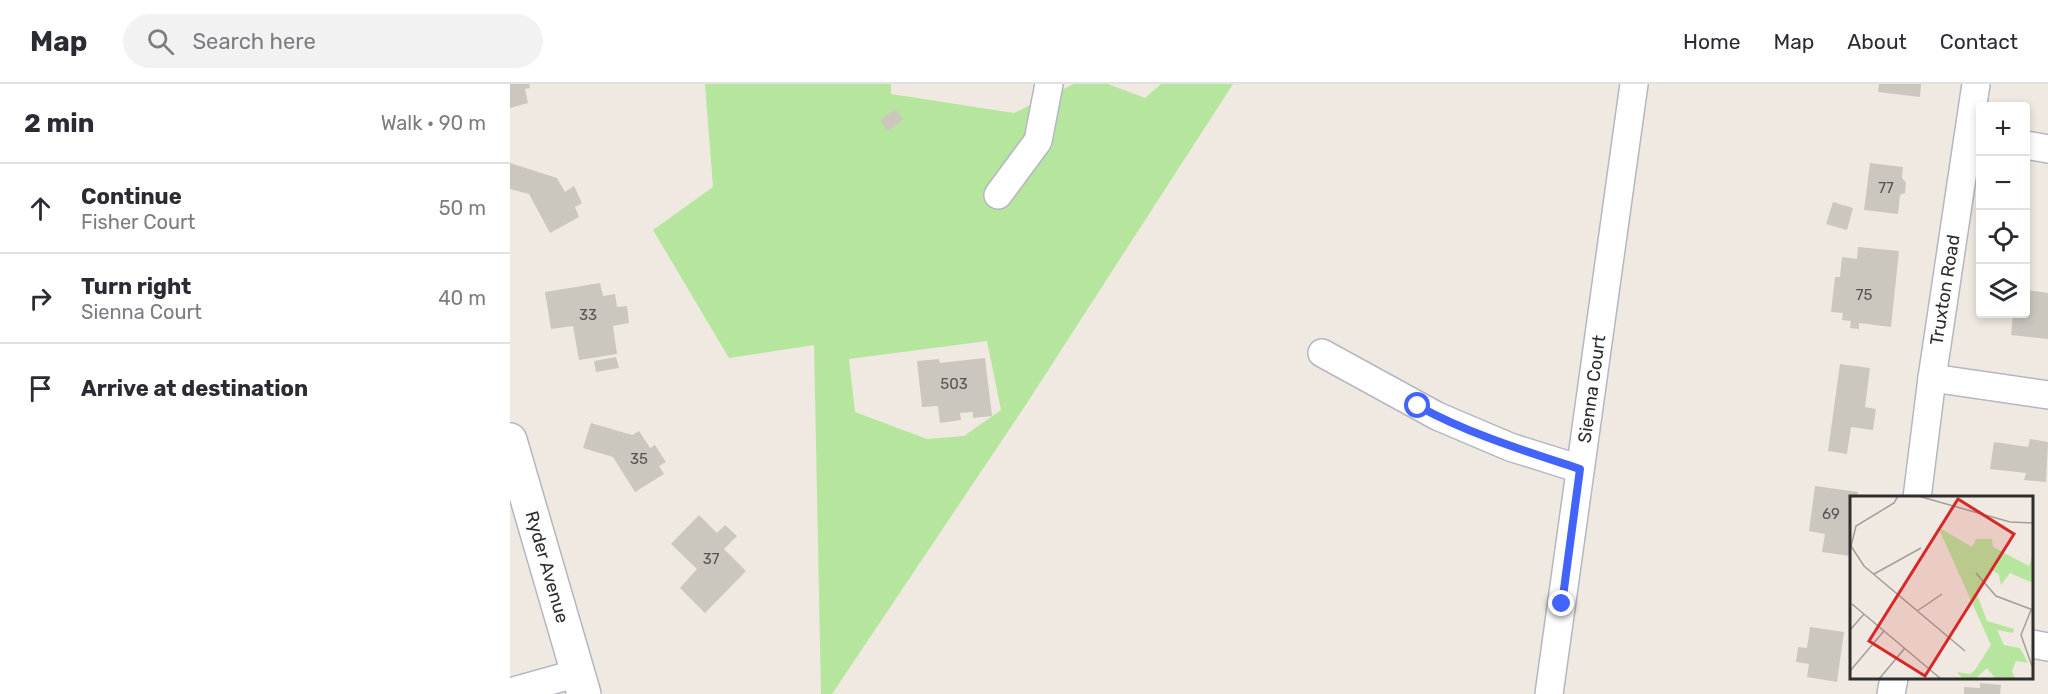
<!DOCTYPE html>
<meta charset="utf-8">
<style>
:root{--surface:#fff;--page:#f2f2f3;--text:#2b2b33;--muted:#7c7c81;--line:#e1e1e2}
body{margin:0;font-family:Rubik,sans-serif;background:var(--page);color:var(--text)}
.controls{position:absolute;right:18px;top:18px;display:grid;overflow:hidden;border-radius:6px;box-shadow:0 3px 9px #0003}
.controls button{width:54px;height:54px;display:grid;place-items:center;padding:0;border:0;border-bottom:2px solid var(--line);background:var(--surface);color:var(--text);font:30px sans-serif}
.stop{position:absolute;width:18px;height:18px;margin:-14px;border:4px solid #4264fb;border-radius:50%;background:#fff}
.stop.end{background:#4264fb;border-color:#fff;box-shadow:0 2px 6px #0008}
.list{margin:0;padding:0;list-style:none}
h2{display:flex;justify-content:space-between;align-items:center;height:78px;margin:0;padding:0 24px;font-size:26px}
h2 small{font-size:20px;font-weight:400;color:var(--muted)}
.list li{display:grid;grid-template-columns:39px 1fr auto;gap:18px;align-items:center;box-sizing:border-box;height:90px;padding:0 24px;border-top:2px solid var(--line)}
.list b{display:block;font-size:22px;white-space:nowrap}
.list p{margin:0;font-size:20px;white-space:nowrap;color:var(--muted)}
.list em{font-size:20px;font-style:normal;color:var(--muted)}
.icon{flex:none;width:33px;height:33px;fill:none;stroke:currentColor;stroke-width:2;stroke-linecap:round;stroke-linejoin:round}
.map{position:relative;flex:none;width:1538px;height:610px;overflow:hidden}
header{display:flex;align-items:center;gap:36px;box-sizing:border-box;height:84px;padding:0 30px;background:var(--surface);border-bottom:2px solid var(--line)}
header strong{font-size:28px}
nav{display:flex;gap:33px;margin-inline-start:auto;font-size:21px}
.search{width:420px;height:54px;background:var(--page);display:flex;align-items:center;gap:15px;box-sizing:border-box;padding:0 21px;border-radius:33px;color:var(--muted);font-size:22px}
main{display:flex}
aside{flex:1;background:var(--surface)}
.map>svg:first-child{display:block}
.green{fill:#b6e59e;fill-rule:evenodd}
.building{fill:#cbc7bf}
.lines{fill:none;stroke-linecap:round;stroke-linejoin:round}
.street-casing{stroke:#b4b7c1;stroke-width:30}
.secondary-casing{stroke:#b4b7c1;stroke-width:36}
.street{stroke:#fff;stroke-width:27}
.secondary{stroke:#fff;stroke-width:33}
.route{stroke:#4264fb;stroke-width:8}
.labels{text-anchor:middle;dominant-baseline:central;stroke-width:6;stroke-linejoin:round;paint-order:stroke}
.number-label{font-size:15px;fill:#555452}
.street-label{font-size:18px;fill:#2e2e2e;stroke:#fff}
.inset-road{fill:none;stroke:#a29e99;stroke-width:1.5}
.view{fill:#d62828;fill-opacity:0.15;stroke:#d62828;stroke-width:3}
.inset-edge{fill:none;stroke:#2e2e2e;stroke-width:3}
</style>
<header>
<strong>Map</strong>
<div class="search"><svg class="icon" aria-label="search" viewBox="0 0 24 24"><circle cx="10" cy="10" r="6"/><path d="M15 15l6 6"/></svg>Search here</div>
<nav><a>Home</a><a>Map</a><a>About</a><a>Contact</a></nav>
</header>
<main>
<aside>
<h2>2 min<small>Walk · 90 m</small></h2>
<ul class="list">
<li><svg class="icon" aria-label="ahead" viewBox="0 0 24 24"><path d="M12 20V5M6 11l6-6 6 6"/></svg><div><b>Continue</b><p>Fisher Court</p></div><em>50 m</em></li>
<li><svg class="icon" aria-label="right" viewBox="0 0 24 24"><path d="M7 20v-9h11M14 6l5 5-5 5"/></svg><div><b>Turn right</b><p>Sienna Court</p></div><em>40 m</em></li>
<li><svg class="icon" aria-label="arrive" viewBox="0 0 24 24"><path d="M6 21V4h12l-3 4 3 4H6"/></svg><div><b>Arrive at destination</b></div></li>
</ul>
</aside>
<div class="map">
<svg width="1538" height="610" viewBox="0 0 1538 610">
<rect width="100%" height="100%" fill="#efe9e1"/>
<!-- green -->
<path class="green" d="M195 0H381V10L504 29 564 0H598L635 14 651 0H723L515 322 322 610H311L304 261 219 274 143 146 203 103ZM477 257 491 326 454 352 417 355 345 328 339 275Z"/>
<!-- building -->
<g class="building">
<polygon points="0,0 19,0 20,4 15,5 18,19 0,24"/>
<polygon points="1369,0 1411,0 1410,13 1368,8"/>
<polygon points="386,25 393,36 377,47 370,36"/>
<polygon points="0,79 47,94 55,108 64,102 72,119 65,123 69,133 40,149 19,110 0,105"/>
<polygon points="1360,79 1393,83 1392,94 1396,99 1395,109 1390,111 1388,130 1354,126"/>
<polygon points="1323,118 1343,124 1337,146 1316,140"/>
<polygon points="1348,163 1389,167 1381,243 1349,239 1349,245 1340,244 1341,237 1332,236 1333,229 1321,228 1325,193 1330,193 1332,173 1347,175"/>
<polygon points="90,199 93,212 105,210 107,223 117,222 119,239 103,242 107,270 69,276 63,242 41,245 35,208"/>
<polygon points="1516,206 1538,209 1538,255 1501,251 1503,230 1516,230"/>
<polygon points="106,273 109,284 86,288 84,277"/>
<polygon points="475,274 482,332 463,334 463,328 450,329 451,336 430,339 428,322 412,323 407,277 429,275 430,279"/>
<polygon points="1330,280 1360,284 1355,323 1366,325 1363,346 1341,343 1337,370 1318,367"/>
<polygon points="81,339 122,351 129,347 140,364 145,361 156,378 149,382 154,390 125,408 103,373 73,364"/>
<polygon points="1520,355 1538,358 1536,398 1514,396 1516,389 1480,385 1484,358 1518,363"/>
<polygon points="1305,402 1348,408 1347,414 1342,414 1340,472 1312,468 1315,450 1299,447"/>
<polygon points="189,431 207,449 215,441 227,452 214,465 236,487 195,529 170,504 187,485 161,460"/>
<polygon points="1300,543 1334,548 1327,598 1297,593 1299,580 1286,578 1288,563 1297,564"/>
<polygon points="1470,599 1491,601 1490,610 1454,610 1454,603 1470,604"/>
</g>
<g class="lines">
<defs>
<g id="street">
<polyline points="1516,61 1538,65"/>
<polyline points="488,111 528,57 539,0"/>
<polyline points="812,269 927,332 1000,363 1070,385"/>
<polyline points="1422,294 1538,311"/>
<polyline points="1407,414 1422,294 1466,0"/>
<polyline points="1522,560 1538,563"/>
<polyline points="0,608 68,589"/>
<polyline points="1039,610 1124,0"/>
<polyline points="1381,610 1384,594"/>
</g>
<polyline id="secondary" points="0,356 74,610"/>
</defs>
<!-- street casing -->
<use href="#street" class="street-casing"/>
<!-- secondary casing -->
<use href="#secondary" class="secondary-casing"/>
<!-- street -->
<use href="#street" class="street"/>
<!-- secondary -->
<use href="#secondary" class="secondary"/>
</g>
<g class="lines">
<!-- route -->
<path class="route" d="M908 322C959 350 1015 367 1070 385L1052 520"/>
</g>
<g class="labels">
<!-- number labels -->
<g class="number-label">
<text x="1376" y="104">77</text>
<text x="1354" y="211">75</text>
<text x="78" y="231">33</text>
<text x="444" y="300">503</text>
<text x="129" y="375">35</text>
<text x="1321" y="430">69</text>
<text x="201" y="475">37</text>
</g>
<!-- street labels -->
<g class="street-label">
<text transform="translate(1435 206) rotate(-81)">Truxton Road</text>
<text transform="translate(1082 305) rotate(-82)">Sienna Court</text>
<text transform="translate(37 483) rotate(74)">Ryder Avenue</text>
</g>
</g>
<!-- overview -->
<g transform="translate(1340 412)">
<rect width="183" height="183" fill="#efe9e1"/>
<path d="M88 31 122 51 126 43H142L143 51 179 70 183 57V87L160 77 151 89 149 79 141 73 126 96 137 125 164 133 163 137 147 134 154 149 170 152 178 167 166 165 162 175 165 183H146L137 172 125 183H113L107 176 120 178 125 174 141 149Z" fill="#b6e59e"/>
<path class="inset-road" d="M48 0 44 7 6 30 1 50 14 70 115 155M68 0 160 26 183 27M126 77 146 100 183 114M24 78 71 52M2 108 91 183M181 114 171 139 182 170M67 115 92 98M0 134 14 118M0 175 34 135M29 183 55 152"/>
<path class="view" d="M108 3 164 38 75 180 19 145Z"/>
<rect width="183" height="183" class="inset-edge"/>
</g>
</svg>
<div class="controls">
<button>+</button>
<button>−</button>
<button><svg class="icon" aria-label="locate" viewBox="0 0 24 24"><circle cx="12" cy="12" r="6"/><path d="M12 2v4M12 18v4M2 12h4M18 12h4"/></svg></button>
<button><svg class="icon" aria-label="layers" viewBox="0 0 24 24"><path d="M12 4l9 5-9 5-9-5zM3 14l9 5 9-5"/></svg></button>
</div>
<div class="stop" style="left:908px;top:322px"></div>
<div class="stop end" style="left:1052px;top:520px"></div>
</div>
</main>
